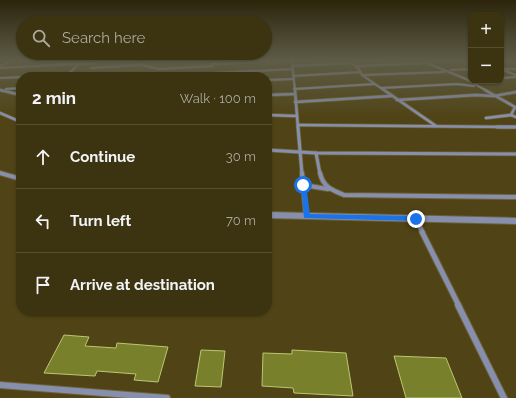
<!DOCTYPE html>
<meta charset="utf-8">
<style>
:root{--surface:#3c3310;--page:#473f1e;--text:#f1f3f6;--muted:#acaa9f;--line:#554e30}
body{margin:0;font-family:Raleway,sans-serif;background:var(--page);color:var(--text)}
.controls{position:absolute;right:12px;top:12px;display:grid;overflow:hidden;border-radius:8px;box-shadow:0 1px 3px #0004}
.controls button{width:36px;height:36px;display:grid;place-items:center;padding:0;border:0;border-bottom:1px solid var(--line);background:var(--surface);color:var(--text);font:20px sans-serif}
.stop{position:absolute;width:12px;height:12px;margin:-9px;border:3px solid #1a73e8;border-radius:50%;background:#fff}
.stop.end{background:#1a73e8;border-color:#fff;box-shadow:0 1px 4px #0008}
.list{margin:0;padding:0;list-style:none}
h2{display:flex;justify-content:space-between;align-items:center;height:52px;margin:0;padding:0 16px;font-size:17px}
h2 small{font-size:13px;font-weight:400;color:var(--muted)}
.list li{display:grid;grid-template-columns:26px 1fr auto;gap:12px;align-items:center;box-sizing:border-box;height:64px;padding:0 16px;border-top:1px solid var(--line)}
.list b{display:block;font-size:15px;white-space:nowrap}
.list em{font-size:13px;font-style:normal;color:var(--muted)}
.icon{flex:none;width:22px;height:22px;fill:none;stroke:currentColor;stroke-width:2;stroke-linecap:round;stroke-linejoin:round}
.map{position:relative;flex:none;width:516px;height:398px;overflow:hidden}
.search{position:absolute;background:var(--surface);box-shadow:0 1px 3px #0004;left:16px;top:16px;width:256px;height:44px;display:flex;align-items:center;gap:10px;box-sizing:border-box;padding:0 14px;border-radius:22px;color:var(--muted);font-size:15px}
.panel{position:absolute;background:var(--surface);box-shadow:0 1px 3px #0004;left:16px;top:72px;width:256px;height:244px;border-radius:16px}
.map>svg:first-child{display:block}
.building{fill:#78802b;stroke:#bcc773}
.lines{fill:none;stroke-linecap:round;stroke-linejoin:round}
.minor-far5-casing{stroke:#6f6337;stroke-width:3}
.minor-far4-casing{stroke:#6f6337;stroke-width:4}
.minor-far3-casing{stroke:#6f6337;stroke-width:4.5}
.minor-far2-casing{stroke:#6f6337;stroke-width:6}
.minor-far1-casing{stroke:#6f6337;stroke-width:7}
.minor-casing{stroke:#6f6337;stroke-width:8}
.tertiary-casing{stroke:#6f6337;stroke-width:2}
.minor-far5{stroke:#878faf;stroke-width:2}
.minor-far4{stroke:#878faf;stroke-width:2.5}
.minor-far3{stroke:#878faf;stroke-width:3}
.minor-far2{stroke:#878faf;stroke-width:4}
.minor-far1{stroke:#878faf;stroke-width:5}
.minor{stroke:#878faf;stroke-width:6}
.tertiary{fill:#878faf;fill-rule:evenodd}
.route{fill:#1a73e8}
</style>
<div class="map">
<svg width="516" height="398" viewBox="0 0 516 398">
<rect width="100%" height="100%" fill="#504416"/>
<!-- building -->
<g class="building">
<polygon points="64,335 89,337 85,346 116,348 117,343 168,347 158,382 134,380 136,374 97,371 95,376 44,373"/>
<polygon points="201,350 225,351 221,387 195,386"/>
<polygon points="292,350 346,353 353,396 294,393 293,388 262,386 263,353 292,354"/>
<polygon points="394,356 446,358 462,398 406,398"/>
</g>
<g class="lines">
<defs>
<g id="minor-far5">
<polyline points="292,61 295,91"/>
<polyline points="348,61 358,68 362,75 385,91"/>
<polyline points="422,61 466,79 487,91"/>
<polyline points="212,64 277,61"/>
<polyline points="0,66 12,61"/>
<polyline points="292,66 351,63"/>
<polyline points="356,66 425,63"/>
<polyline points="0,68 94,63"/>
<polyline points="91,68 142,65 159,69 213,66"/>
<polyline points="501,69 516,75"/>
<polyline points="503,69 516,69"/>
<polyline points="451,70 471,69"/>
<polyline points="363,75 444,72"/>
<polyline points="66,76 79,64"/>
<polyline points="293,76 361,72"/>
<polyline points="88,77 138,74 154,77"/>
<polyline points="207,77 214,73 292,69"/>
<polyline points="0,78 67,75"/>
<polyline points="501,78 516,77"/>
<polyline points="267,80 293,79"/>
<polyline points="381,88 457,84 474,86"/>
<polyline points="6,89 21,88"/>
<polyline points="294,89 375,84"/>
<polyline points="0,90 3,91"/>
</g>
<g id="minor-far4">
<polyline points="0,90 21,95"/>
<polyline points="295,90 298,128"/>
<polyline points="384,90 436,126"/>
<polyline points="485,90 515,107 511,115"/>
<polyline points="267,95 295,94"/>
<polyline points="397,100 476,95 494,96 516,92"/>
<polyline points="295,102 391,96"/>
<polyline points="0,113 21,122"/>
<polyline points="267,115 297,116"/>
<polyline points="486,118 511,115 516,117"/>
<polyline points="298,125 516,127"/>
</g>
<g id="minor-far3">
<polyline points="298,127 302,174"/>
<polyline points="497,127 516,127"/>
<polyline points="267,150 316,153 516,154"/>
<polyline points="316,153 320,174"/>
</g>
<g id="minor-far2">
<polyline points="302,173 306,216"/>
<path d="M320 173C323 187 332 190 344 195L516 197"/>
<polyline points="303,185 328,189"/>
<polyline points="416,219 423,233"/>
</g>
<polyline id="minor-far1" points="422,232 459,306"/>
<g id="minor">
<polyline points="458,305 504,398"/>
<polyline points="0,385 167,398"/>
</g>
<g id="tertiary">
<polygon points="0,171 21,177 21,181 0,175"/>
<polygon points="267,212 516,218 516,224 267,218"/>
</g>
</defs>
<!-- minor-far5 casing -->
<use href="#minor-far5" class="minor-far5-casing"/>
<!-- minor-far4 casing -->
<use href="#minor-far4" class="minor-far4-casing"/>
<!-- minor-far3 casing -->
<use href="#minor-far3" class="minor-far3-casing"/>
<!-- minor-far2 casing -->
<use href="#minor-far2" class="minor-far2-casing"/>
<!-- minor-far1 casing -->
<use href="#minor-far1" class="minor-far1-casing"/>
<!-- minor casing -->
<use href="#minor" class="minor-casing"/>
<!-- tertiary casing -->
<use href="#tertiary" class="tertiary-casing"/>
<!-- minor-far5 -->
<use href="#minor-far5" class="minor-far5"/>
<!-- minor-far4 -->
<use href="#minor-far4" class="minor-far4"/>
<!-- minor-far3 -->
<use href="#minor-far3" class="minor-far3"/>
<!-- minor-far2 -->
<use href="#minor-far2" class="minor-far2"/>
<!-- minor-far1 -->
<use href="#minor-far1" class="minor-far1"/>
<!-- minor -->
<use href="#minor" class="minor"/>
<!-- tertiary -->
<use href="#tertiary" class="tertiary"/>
</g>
<!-- sky -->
<linearGradient id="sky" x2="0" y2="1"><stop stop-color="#2c250c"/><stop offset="0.52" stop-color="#5e5c47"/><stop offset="1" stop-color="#5e5c47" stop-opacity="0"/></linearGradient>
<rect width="516" height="117" fill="url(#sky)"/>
<!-- route -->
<polygon class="route" points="301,183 306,185 310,214 416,216 420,219 416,221 304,218"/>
</svg>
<div class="controls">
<button>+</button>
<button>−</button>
</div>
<div class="stop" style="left:303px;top:185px"></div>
<div class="stop end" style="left:416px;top:219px"></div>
<div class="search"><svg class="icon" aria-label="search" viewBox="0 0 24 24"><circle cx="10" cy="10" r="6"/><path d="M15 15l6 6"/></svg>Search here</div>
<section class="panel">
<h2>2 min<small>Walk · 100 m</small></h2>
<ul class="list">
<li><svg class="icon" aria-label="ahead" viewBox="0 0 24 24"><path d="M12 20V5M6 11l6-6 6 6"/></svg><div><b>Continue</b></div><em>30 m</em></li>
<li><svg class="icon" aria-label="left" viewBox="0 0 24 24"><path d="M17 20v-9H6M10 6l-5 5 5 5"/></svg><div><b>Turn left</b></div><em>70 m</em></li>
<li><svg class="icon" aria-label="arrive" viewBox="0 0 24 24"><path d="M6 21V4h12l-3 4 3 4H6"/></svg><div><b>Arrive at destination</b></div></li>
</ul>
</section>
</div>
